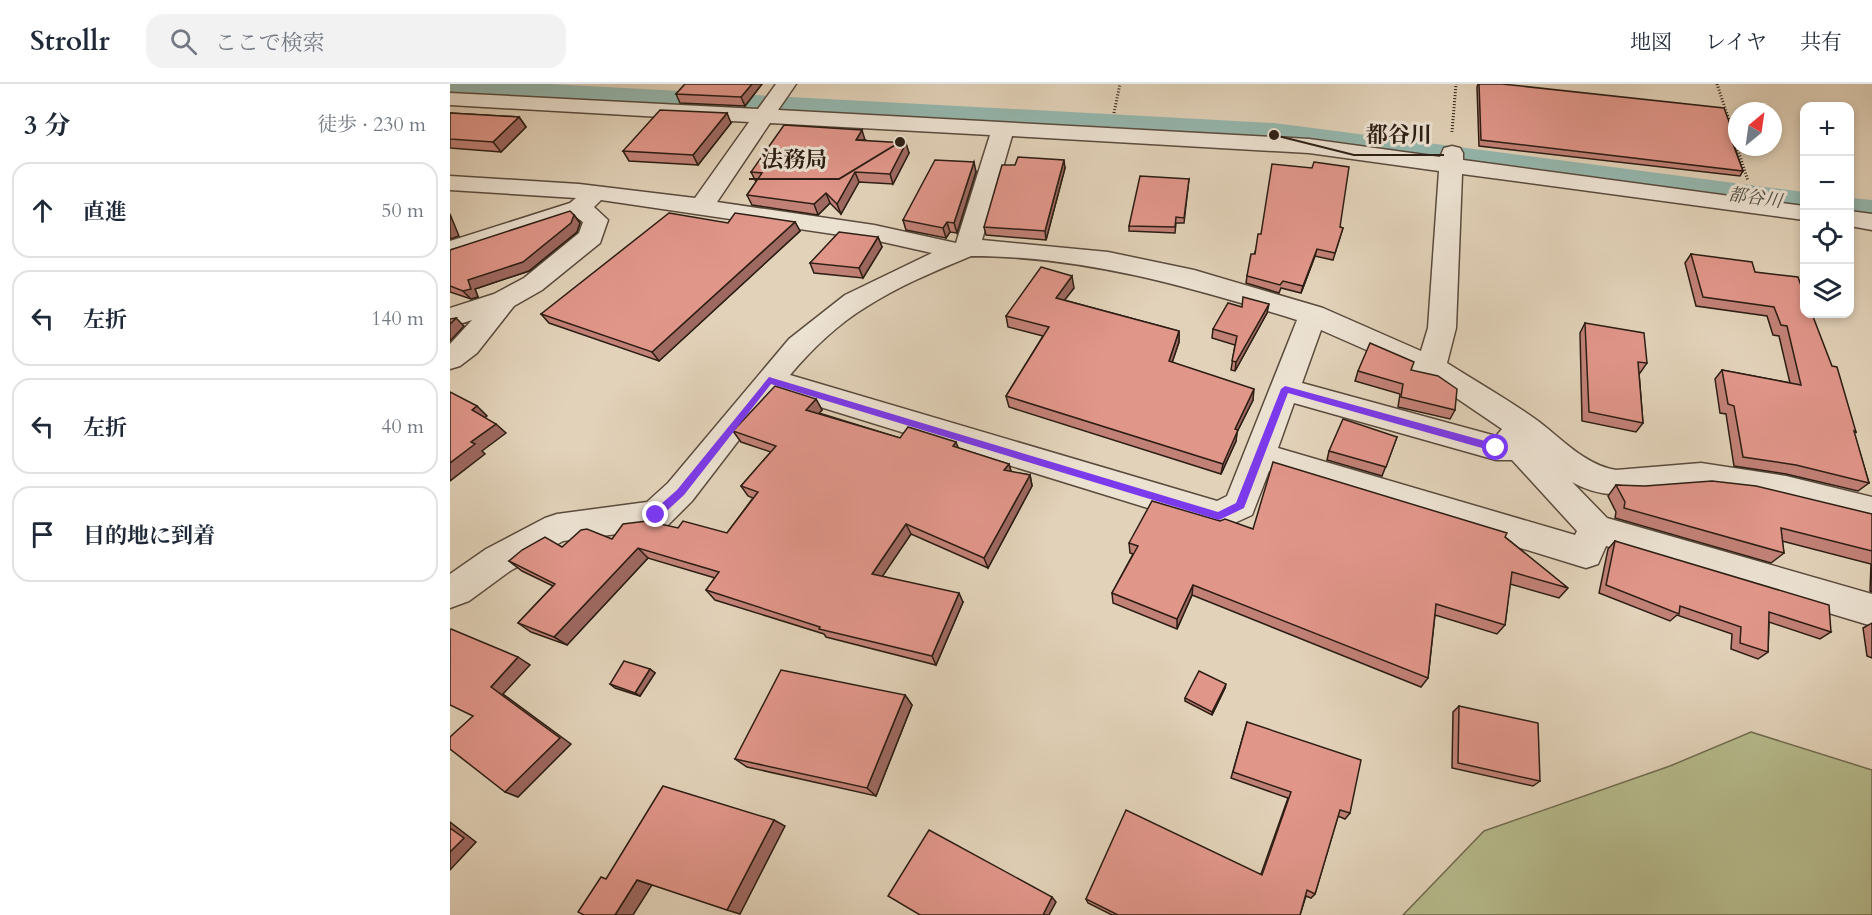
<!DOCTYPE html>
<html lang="ja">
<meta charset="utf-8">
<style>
:root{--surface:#fff;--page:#f2f2f3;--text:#1f2937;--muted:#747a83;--line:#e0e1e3}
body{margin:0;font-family:Cardo,"Noto Serif JP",serif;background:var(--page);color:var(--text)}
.controls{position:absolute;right:18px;top:18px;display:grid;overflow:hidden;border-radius:12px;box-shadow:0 3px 9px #0003}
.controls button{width:54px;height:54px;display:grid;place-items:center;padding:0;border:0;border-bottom:2px solid var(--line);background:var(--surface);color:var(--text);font:30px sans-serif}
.compass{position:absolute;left:1278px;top:18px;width:54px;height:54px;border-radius:50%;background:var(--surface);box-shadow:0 3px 9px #0003;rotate:29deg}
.stop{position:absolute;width:18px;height:18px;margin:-14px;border:4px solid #7c3aed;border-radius:50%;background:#fff}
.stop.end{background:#7c3aed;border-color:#fff;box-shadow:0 2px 6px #0008}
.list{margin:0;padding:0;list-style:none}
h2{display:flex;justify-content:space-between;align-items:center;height:78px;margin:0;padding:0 24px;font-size:26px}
h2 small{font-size:20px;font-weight:400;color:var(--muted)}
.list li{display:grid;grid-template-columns:39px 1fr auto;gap:18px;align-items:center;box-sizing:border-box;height:96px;margin:0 12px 12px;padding:0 12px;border:2px solid var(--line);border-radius:18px}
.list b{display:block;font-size:22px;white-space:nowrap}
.list em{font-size:20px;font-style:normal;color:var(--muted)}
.icon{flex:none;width:33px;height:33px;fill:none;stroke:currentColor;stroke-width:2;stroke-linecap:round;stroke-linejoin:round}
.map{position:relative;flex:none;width:1422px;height:831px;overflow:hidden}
header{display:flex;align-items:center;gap:36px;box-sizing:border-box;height:84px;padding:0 30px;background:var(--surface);border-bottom:2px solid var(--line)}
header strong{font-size:28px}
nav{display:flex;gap:33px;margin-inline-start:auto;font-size:21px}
.search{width:420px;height:54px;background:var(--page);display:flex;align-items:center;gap:15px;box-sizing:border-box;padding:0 21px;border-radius:18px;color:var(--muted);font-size:22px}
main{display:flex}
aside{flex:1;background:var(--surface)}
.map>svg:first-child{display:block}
.green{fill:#b6bb8d;stroke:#716c50;stroke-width:1.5}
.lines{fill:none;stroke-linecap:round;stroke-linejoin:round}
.river{fill:#95b8af;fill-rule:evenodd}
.minor-casing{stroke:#5a4b3d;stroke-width:3}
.path{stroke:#2c1e14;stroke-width:3;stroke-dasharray:1 2;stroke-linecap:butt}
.minor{fill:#ece2d2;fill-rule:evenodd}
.wall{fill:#c28177;stroke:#2c1e14;stroke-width:1.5}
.shaded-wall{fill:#9e6961;stroke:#2c1e14;stroke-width:1.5}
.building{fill:#e1968a;stroke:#2c1e14;stroke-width:1.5}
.route{fill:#7c3aed}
.labels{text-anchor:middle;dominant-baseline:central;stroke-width:6;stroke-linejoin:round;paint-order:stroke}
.far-water-label{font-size:18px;font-style:italic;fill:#4c4c42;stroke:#ece2d2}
.leader{fill:none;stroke:#2c1e14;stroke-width:2}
.callout-dot{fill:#2c1e14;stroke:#ece2d2;stroke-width:2}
.callout-label{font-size:22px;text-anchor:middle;font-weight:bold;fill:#2c1e14;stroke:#ece2d2;stroke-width:6;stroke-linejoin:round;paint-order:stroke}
</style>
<header>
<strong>Strollr</strong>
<div class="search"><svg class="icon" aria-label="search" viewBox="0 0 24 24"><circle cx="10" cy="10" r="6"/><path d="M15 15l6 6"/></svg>ここで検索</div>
<nav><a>地図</a><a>レイヤ</a><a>共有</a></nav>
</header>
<main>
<aside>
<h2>3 分<small>徒歩 · 230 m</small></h2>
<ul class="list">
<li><svg class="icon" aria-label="ahead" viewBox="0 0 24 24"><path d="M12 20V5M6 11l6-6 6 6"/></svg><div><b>直進</b></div><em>50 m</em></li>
<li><svg class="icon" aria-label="left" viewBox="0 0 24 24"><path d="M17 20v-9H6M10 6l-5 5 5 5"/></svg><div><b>左折</b></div><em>140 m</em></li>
<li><svg class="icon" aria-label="left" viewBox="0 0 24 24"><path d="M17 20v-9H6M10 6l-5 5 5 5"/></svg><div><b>左折</b></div><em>40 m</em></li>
<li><svg class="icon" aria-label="arrive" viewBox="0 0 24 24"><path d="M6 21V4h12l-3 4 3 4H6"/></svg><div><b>目的地に到着</b></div></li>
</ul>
</aside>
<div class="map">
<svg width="1422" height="831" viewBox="0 0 1422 831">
<rect width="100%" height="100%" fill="#e2d2b9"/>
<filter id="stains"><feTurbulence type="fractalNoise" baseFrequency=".00333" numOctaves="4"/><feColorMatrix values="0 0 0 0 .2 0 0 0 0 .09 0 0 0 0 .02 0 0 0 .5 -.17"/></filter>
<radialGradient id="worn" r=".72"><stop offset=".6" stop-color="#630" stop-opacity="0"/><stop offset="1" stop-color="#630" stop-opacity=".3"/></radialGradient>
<!-- green -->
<polygon class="green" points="1301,648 1422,686 1422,831 953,831 1034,747 1220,682"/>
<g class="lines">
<!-- river -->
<g class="river">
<polygon points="0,0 100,0 824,39 1354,108 1354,134 824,63 0,17"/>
<polygon points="1400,114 1422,116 1422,144 1400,140"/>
</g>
<defs>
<g id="minor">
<path d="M326 0H346L328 26 859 55 990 73 994 64 1002 62 1010 64 1013 69V76L1354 122V136L1012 90 1006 244 997 279C1027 298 1059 316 1088 337 1112 355 1135 381 1166 386L1251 379 1336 392 1422 413V441C1367 426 1309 408 1252 405 1207 403 1164 423 1122 398L1157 434 1422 510V542L1156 462 1148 480 1136 484 819 387 802 431 769 446 325 309 242 417 218 441 206 445 113 457 60 487 19 517 0 524V490L36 465 95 434 107 430 197 418 218 399 339 255 395 211 482 169 424 156 151 116 144 123 158 136 150 159 92 206 64 222 27 269 10 282 0 285V260L22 236 0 243V224L44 210 74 194 129 149 133 138 126 133 0 174V157L120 119 126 114 0 106V92L129 100 245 114 299 38 0 21V9L308 25ZM320 39 540 51 506 159 424 141 267 118ZM562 52 859 69 989 87 978 244 971 267 873 224 744 186 658 168 532 156ZM521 172C634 172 740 203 847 236L777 412 767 417 340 291C361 266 388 240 416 223 449 202 485 187 521 172ZM871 246 971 290 1052 345 1046 352 852 299ZM844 319 1046 376H1062L1127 447 1125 451 828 364Z"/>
<polygon points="1400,127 1422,130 1422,146 1400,142"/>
</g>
</defs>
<!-- minor casing -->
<use href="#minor" class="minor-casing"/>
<!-- path -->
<g class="path">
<polyline points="1267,0 1281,42"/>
<polyline points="664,29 670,0"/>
<polyline points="1002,48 1006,0"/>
<polyline points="1287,63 1298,97"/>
</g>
<!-- minor -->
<use href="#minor" class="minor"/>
</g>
<!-- wall -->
<g class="wall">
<polygon points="235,0 312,0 295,22 230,19 226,10"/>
<polygon points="1028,0 1052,0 1287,60 1285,64 1293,87 1290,92 1029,62 1027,3"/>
<polygon points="0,29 69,33 76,43 51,68 0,64"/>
<polygon points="281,39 248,81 179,77 173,67"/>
<polygon points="415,56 459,69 443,100 409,98 391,130 380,119 368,131 302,121 297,111 306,98 301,88"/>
<polygon points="615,84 596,156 536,151 534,143"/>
<polygon points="526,88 507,149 500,148 496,154 456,146 453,136"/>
<polygon points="739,95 734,139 726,139 725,149 679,147 679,142"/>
<polygon points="124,131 130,139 127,148 79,187 25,205 28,213 21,215 0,208 0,166"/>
<polygon points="345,138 350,147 209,277 99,239 91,230 278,139"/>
<polygon points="890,143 893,144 883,176 865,172 851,209 831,204 829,209 796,199 797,192 811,150"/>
<polygon points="428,153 432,163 413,194 364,189 360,179"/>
<polygon points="1241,170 1305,188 1406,348 1404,349 1419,399 1408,407 1336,390 1284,382 1276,330 1270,329 1265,295 1272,286 1340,299 1329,252 1323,251 1317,232 1246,222 1235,179"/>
<polygon points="624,204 614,216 729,247 729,258 722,278 803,316 787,348 786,357 771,390 559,323 556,312 593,252 558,243 556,232"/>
<polygon points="792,223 817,229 785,287 781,286 785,261 762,254 763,245"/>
<polygon points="1135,239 1197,279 1190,289 1189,289 1193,339 1186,348 1132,337 1130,249"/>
<polygon points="961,286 1005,326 1000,335 948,323 950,310 905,297 908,287"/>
<polygon points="366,315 372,326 369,329 450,354 508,364 559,380 561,388 580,391 582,402 538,484 461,450 432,492 513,518 486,581 376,553 374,550 265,516 256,506 265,494 198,474 117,561 81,548 68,539 103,502 72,487 59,477 112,463 228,444 277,449 303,414 298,412 291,402 321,368 291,358 283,347"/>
<polygon points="947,353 932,392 877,376 879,367"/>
<polygon points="1166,401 1422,430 1422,508 1420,507 1421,480 1332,457 1334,469 1321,479 1165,434 1166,428 1158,412"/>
<polygon points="770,437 803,445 1055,453 1118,504 1109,514 1060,500 1055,541 1047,550 985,531 978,594 971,603 742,511 727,545 663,519 662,509 683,470 680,469 679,459"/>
<polygon points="1165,457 1381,548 1370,555 1319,538 1318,568 1308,575 1281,565 1282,550 1227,531 1220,537 1149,509 1158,465"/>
<polygon points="1422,539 1422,574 1417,572 1413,544"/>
<polygon points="200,585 205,589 190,612 165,604 160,600"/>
<polygon points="775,604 762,631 735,617 735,614"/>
<polygon points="455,611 462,621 426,712 297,683 285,675"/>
<polygon points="1009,622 1090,697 1083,702 1002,684 1003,628"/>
<polygon points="797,638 900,729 895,735 888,732 865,810 861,814 856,812 850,831 662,831 638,819 636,815 811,790 838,714 781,694"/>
</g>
<!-- shaded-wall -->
<g class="shaded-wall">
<polygon points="302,0 312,0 295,22 291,13"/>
<polygon points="277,29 281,39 248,81 243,71"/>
<polygon points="69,33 76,43 51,68 43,58"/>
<polygon points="412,46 415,56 406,56"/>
<polygon points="456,59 459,69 443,100 440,90"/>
<polygon points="614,76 615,84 596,156 595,147"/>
<polygon points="524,78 526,88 507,149 504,139"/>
<polygon points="405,88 409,98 391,130 387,120"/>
<polygon points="376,109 380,119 368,131 364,120"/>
<polygon points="0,130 9,152 0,155"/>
<polygon points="124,131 130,139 127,148 79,187 25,205 28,213 21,215 13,207 18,196"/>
<polygon points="345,138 350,147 209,277 202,268"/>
<polygon points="497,138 500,148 496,154 493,144"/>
<polygon points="428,153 432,163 413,194 409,184"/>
<polygon points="867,165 865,172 851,209 853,202"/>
<polygon points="622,192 624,204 607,226 606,214"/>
<polygon points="819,220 817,229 785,287 786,278"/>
<polygon points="6,234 14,242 0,257 0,240"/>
<polygon points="729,247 729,258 719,288 719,277"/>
<polygon points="804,305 803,316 787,348 786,357 771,390 773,380 785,345"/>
<polygon points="366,315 372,326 362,337 356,326"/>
<polygon points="27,322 37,332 32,336 22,326"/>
<polygon points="46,340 56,349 32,367 35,370 0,397 0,379 21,358"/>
<polygon points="506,358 510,368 503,362"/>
<polygon points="559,380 562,390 554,386"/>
<polygon points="580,391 582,402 538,484 534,474"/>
<polygon points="456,440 461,450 428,499 422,490"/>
<polygon points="188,464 198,474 117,561 104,553"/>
<polygon points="743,501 742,511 727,545 727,535"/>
<polygon points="509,509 513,518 486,581 482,572"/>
<polygon points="68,573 80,581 53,610 121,660 68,713 55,708 41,603"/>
<polygon points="200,585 205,589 190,612 185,609"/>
<polygon points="776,600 775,604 762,631 762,628"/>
<polygon points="455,611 462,621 426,712 417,704"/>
<polygon points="324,736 335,742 290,830 277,826"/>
<polygon points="0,738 26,758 0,786"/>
<polygon points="187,796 202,801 183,831 165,831"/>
<polygon points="602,813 606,818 599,831 593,831"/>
</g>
<!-- building -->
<g class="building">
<polygon points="235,0 302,0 291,13 226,10"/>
<polygon points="1029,0 1052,0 1274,24 1287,59 1283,60 1293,87 1031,56"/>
<polygon points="210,26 277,29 243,71 173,67"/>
<polygon points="0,29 69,33 43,58 0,55"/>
<polygon points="334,41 412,46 406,56 456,59 440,90 405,88 387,120 376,109 364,120 297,111 312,89 301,88"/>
<polygon points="568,73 614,76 595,147 534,143 552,81 565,81"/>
<polygon points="485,76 524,78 504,139 497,138 493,144 453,136"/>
<polygon points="864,78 899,83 890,143 893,144 885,169 867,165 853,202 833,197 830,201 797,192 801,170 805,170 808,150 811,150 822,80 862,84"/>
<polygon points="690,92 739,95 734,134 726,133 725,143 679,142"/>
<polygon points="120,127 124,131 121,139 73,178 18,196 21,205 13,207 0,202 0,166"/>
<polygon points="219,129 278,139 285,129 345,138 202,268 91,230"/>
<polygon points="389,148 428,153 409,184 360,179"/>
<polygon points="1241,170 1302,178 1305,188 1348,193 1354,210 1354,230 1362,230 1382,282 1387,283 1406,348 1404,347 1419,399 1346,381 1293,373 1284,322 1278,320 1272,286 1351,301 1337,242 1331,241 1324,223 1253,213"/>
<polygon points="591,183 622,192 606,214 729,247 719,277 804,305 785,345 788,346 773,380 556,312 599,243 556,232"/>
<polygon points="793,213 819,220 786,278 782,277 787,252 763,245 778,219 792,223"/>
<polygon points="6,234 0,240 0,235"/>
<polygon points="1135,239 1194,249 1197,279 1188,278 1193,339 1139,328"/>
<polygon points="920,259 964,278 961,286 988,292 1007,305 1005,326 951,313 953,300 908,287"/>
<polygon points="325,302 366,315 356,326 450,354 458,343 506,358 503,362 559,380 554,386 580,391 534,474 456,440 422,490 509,509 482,572 369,545 370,543 256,506 269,488 188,464 104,553 68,539 105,500 59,477 72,466 95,453 112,463 131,446 137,445 162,455 173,440 197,437 228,444 233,437 277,449 308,408 291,402 326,362 283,347"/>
<polygon points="0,308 27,322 22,326 46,340 21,358 25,360 0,379"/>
<polygon points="893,335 947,353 936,383 879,367"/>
<polygon points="823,378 1057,449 1055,453 1118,504 1062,488 1055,541 986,520 978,594 743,501 727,535 662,509 688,462 679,459 702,417 770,437 775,435 803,445"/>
<polygon points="1262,397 1306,402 1422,430 1422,467 1331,444 1334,469 1174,424 1175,418 1166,401 1195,402"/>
<polygon points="1165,457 1379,521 1381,548 1319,528 1318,568 1290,559 1291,543 1230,522 1229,530 1156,501"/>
<polygon points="1,545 68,573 41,603 110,654 55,708 0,665 0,653 23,632 0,621 0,546"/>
<polygon points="174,577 200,585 185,609 160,600"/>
<polygon points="331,586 455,611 417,704 285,675"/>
<polygon points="749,587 776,600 762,628 735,614"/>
<polygon points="1009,622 1088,639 1090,697 1008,679"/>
<polygon points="797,638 911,676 900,729 890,726 865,810 857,806 850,831 668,831 636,815 676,726 812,791 841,708 783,688"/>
<polygon points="213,702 324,736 277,826 187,796 165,831 134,831 128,828 151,793 156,795"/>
<polygon points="0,744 14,754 0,768"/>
<polygon points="479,746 602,813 593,831 470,831 438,812"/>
</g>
<!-- route -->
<polygon class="route" points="319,293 768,428 786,419 831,305 835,302 1046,360 1051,364 1046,368 838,309 794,424 769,436 321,300 234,411 209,434 202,434 202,428 227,406"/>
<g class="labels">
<!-- far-water labels -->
<g class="far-water-label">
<text transform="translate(1305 114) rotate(8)">都谷川</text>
</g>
</g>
<!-- callouts -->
<path class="leader" d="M824 51L904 71H994M450 58L389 95H299"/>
<g class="callout-dot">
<circle cx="824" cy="51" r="6"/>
<circle cx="450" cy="58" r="6"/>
</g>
<g class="callout-label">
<text x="949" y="58">都谷川</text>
<text x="344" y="83">法務局</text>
</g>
<rect width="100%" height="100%" filter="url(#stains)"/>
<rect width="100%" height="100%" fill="url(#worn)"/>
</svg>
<div class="controls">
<button>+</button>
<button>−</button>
<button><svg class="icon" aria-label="locate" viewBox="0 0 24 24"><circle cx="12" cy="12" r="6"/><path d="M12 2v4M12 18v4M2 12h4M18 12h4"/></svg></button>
<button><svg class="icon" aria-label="layers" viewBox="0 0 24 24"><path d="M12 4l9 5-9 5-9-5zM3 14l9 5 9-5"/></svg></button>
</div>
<svg class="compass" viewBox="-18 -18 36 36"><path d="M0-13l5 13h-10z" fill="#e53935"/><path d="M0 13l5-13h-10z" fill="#747a83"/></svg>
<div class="stop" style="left:1046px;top:364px"></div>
<div class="stop end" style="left:206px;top:431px"></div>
</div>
</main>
